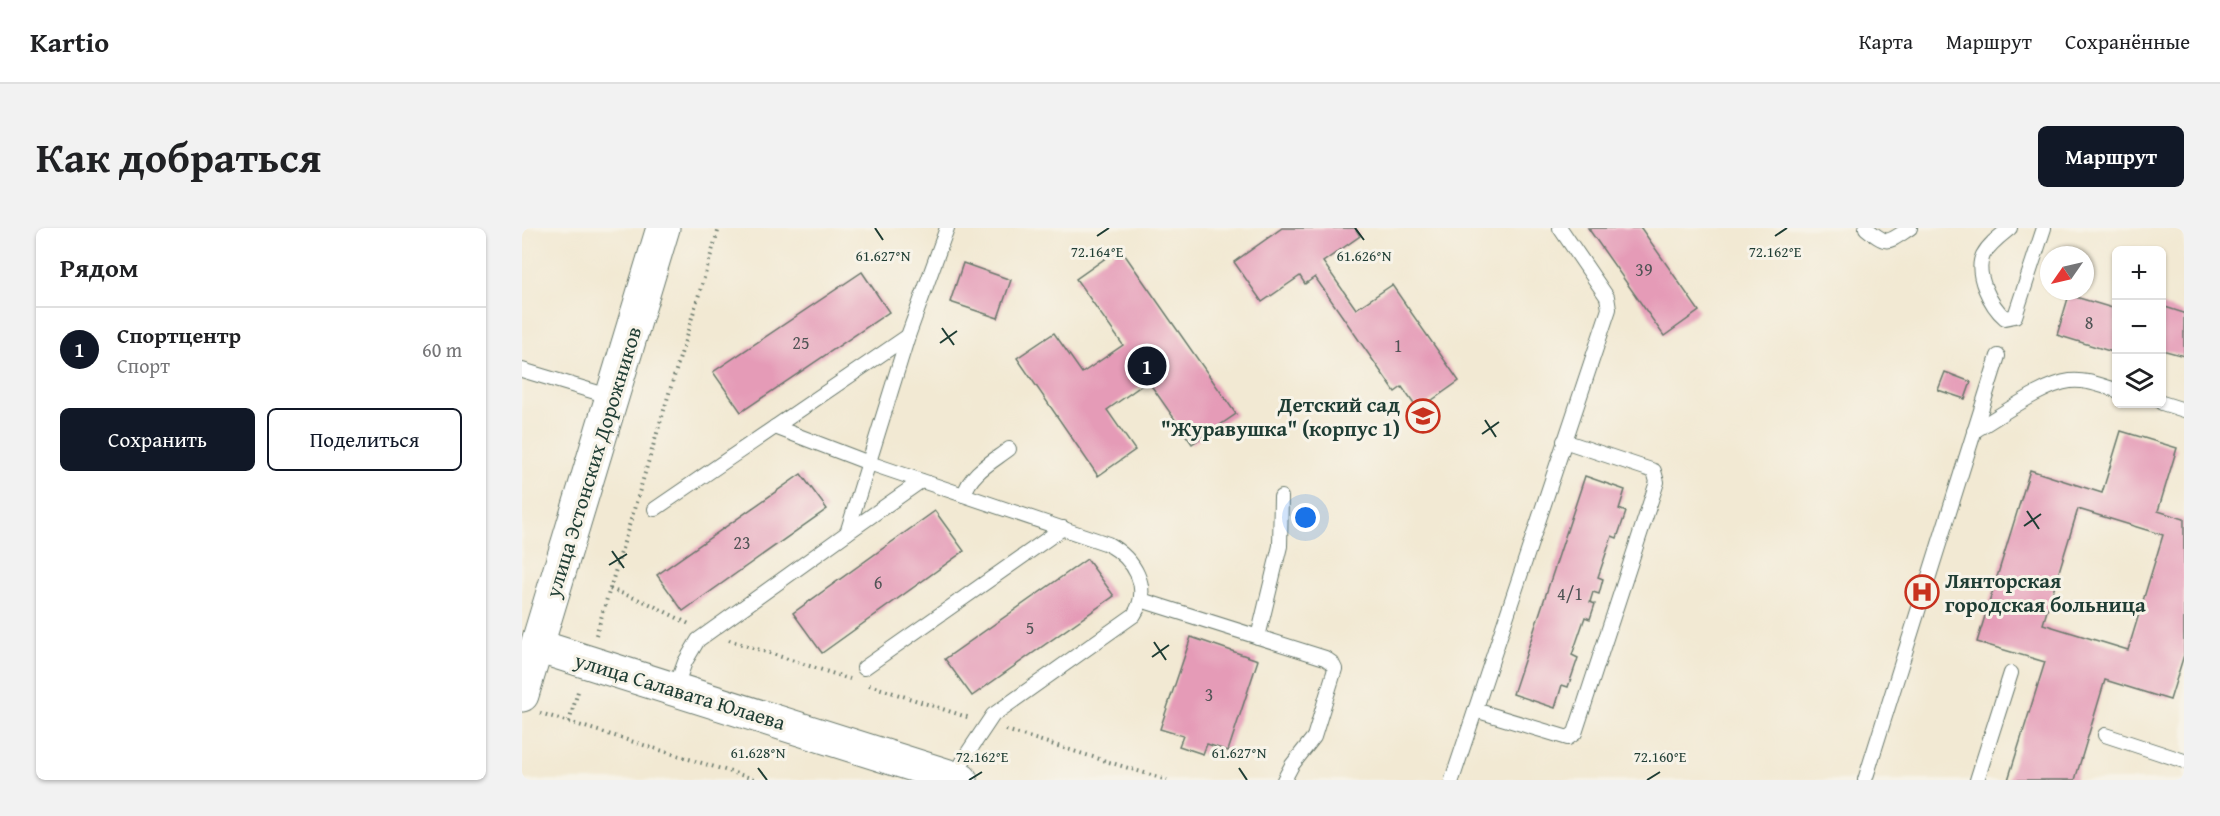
<!DOCTYPE html>
<html lang="ru">
<meta charset="utf-8">
<style>
:root{--surface:#fff;--page:#f2f2f2;--text:#202124;--muted:#757577;--line:#e0e0e0;--accent:#111827}
body{margin:0;font-family:"Gentium Book Plus",serif;background:var(--page);color:var(--text)}
.controls{position:absolute;right:18px;top:18px;display:grid;overflow:hidden;border-radius:9px;box-shadow:0 2px 4px #0004}
.controls button{width:54px;height:54px;display:grid;place-items:center;padding:0;border:0;border-bottom:2px solid var(--line);background:var(--surface);color:var(--text);font:30px sans-serif}
.compass{position:absolute;left:1518px;top:18px;width:54px;height:54px;border-radius:50%;background:var(--surface);box-shadow:0 2px 4px #0004;rotate:236deg}
.you{position:absolute;left:784px;top:290px;width:21px;height:21px;margin:-15px;border:4px solid #fff;border-radius:50%;background:#1a73e8;box-shadow:0 0 0 9px #1a73e833}
.badge{display:grid;place-items:center;width:39px;height:39px;border-radius:50%;background:var(--accent);color:#fff;font-size:20px;font-weight:700}
.pin{position:absolute;translate:-50% -50%;border:3px solid #fff;box-shadow:0 2px 6px #0006}
.list{margin:0;padding:0;list-style:none}
h2{display:flex;justify-content:space-between;align-items:center;height:78px;margin:0;padding:0 24px;font-size:26px}
h2 small{font-size:20px;font-weight:400;color:var(--muted)}
.list li{display:grid;grid-template-columns:39px 1fr auto;gap:18px;align-items:center;box-sizing:border-box;height:84px;padding:0 24px;border-top:2px solid var(--line)}
.list b{display:block;font-size:22px;white-space:nowrap}
.list p{margin:0;font-size:20px;white-space:nowrap;color:var(--muted)}
.list em{font-size:20px;font-style:normal;color:var(--muted)}
.actions{display:flex;gap:12px;padding:18px 24px}
.actions a{flex:1;padding:14px 0;border:2px solid var(--accent);border-radius:9px;text-align:center;font-size:21px;color:var(--accent)}
.actions .main{background:var(--accent);color:#fff}
.icon{flex:none;width:33px;height:33px;fill:none;stroke:currentColor;stroke-width:2;stroke-linecap:round;stroke-linejoin:round}
.map{position:relative;flex:none;width:1662px;height:552px;overflow:hidden;border-radius:9px}
header{display:flex;align-items:center;gap:36px;box-sizing:border-box;height:84px;padding:0 30px;background:var(--surface);border-bottom:2px solid var(--line)}
header strong{font-size:28px}
nav{display:flex;gap:33px;margin-inline-start:auto;font-size:21px}
.intro{display:flex;align-items:center;justify-content:space-between;box-sizing:border-box;height:144px;padding:0 36px}
h1{margin:0;font-size:42px}
.button{padding:15px 27px;border-radius:9px;background:var(--accent);color:#fff;font-size:21px;font-weight:700}
main{display:flex;gap:36px;padding:0 36px}
aside{flex:1;background:var(--surface);border-radius:9px;box-shadow:0 2px 4px #0004}
.map>svg:first-child{display:block}
.building{fill:#e59bb7;fill-rule:evenodd}
.lines{fill:none;stroke-linecap:round;stroke-linejoin:round}
.service-casing{stroke:#69796c;stroke-width:16}
.tertiary-casing{stroke:#69796c;stroke-width:35}
.secondary-casing{stroke:#69796c;stroke-width:35}
.path{stroke:#69796c;stroke-width:4;stroke-dasharray:1.5 4.5;stroke-linecap:butt}
.service{stroke:#fff;stroke-width:14}
.tertiary{stroke:#fff;stroke-width:33}
.secondary{stroke:#fff;stroke-width:33}
.ticks{fill:none;stroke:#1f3d34;stroke-width:2}
.labels{text-anchor:middle;dominant-baseline:central;stroke-width:6;stroke-linejoin:round;paint-order:stroke}
.number-label{font-size:18px;fill:#505455}
.poi-label{font-size:21px;font-weight:bold;fill:#1f3d34;stroke:#f7f3e8;text-anchor:end}
.street-label{font-size:21px;fill:#1f3d34;stroke:#f7f3e8}
.ticks-label{font-size:15px;text-anchor:middle;fill:#1f3d34;stroke:#f7f3e8;stroke-width:6;stroke-linejoin:round;paint-order:stroke}
</style>
<header>
<strong>Kartio</strong>
<nav><a>Карта</a><a>Маршрут</a><a>Сохранённые</a></nav>
</header>
<div class="intro"><h1>Как добраться</h1><a class="button">Маршрут</a></div>
<main>
<aside>
<h2>Рядом<small></small></h2>
<ul class="list">
<li><span class="badge">1</span><div><b>Спортцентр</b><p>Спорт</p></div><em>60 m</em></li>
</ul>
<div class="actions"><a class="main">Сохранить</a><a>Поделиться</a></div>
</aside>
<div class="map">
<svg width="1662" height="552" viewBox="0 0 1662 552">
<rect width="100%" height="100%" fill="#f7f3e8"/>
<filter id="ink" filterUnits="userSpaceOnUse"><feTurbulence type="fractalNoise" baseFrequency=".0167" numOctaves="2"/><feDisplacementMap in="SourceGraphic" scale="12" xChannelSelector="R" yChannelSelector="G"/><feConvolveMatrix kernelMatrix="1 2 1 2 8 2 1 2 1" color-interpolation-filters="sRGB"/></filter>
<filter id="wash" filterUnits="userSpaceOnUse"><feTurbulence type="fractalNoise" baseFrequency=".008" numOctaves="4" result="noise"/><feDisplacementMap in="SourceGraphic" scale="24" xChannelSelector="R" yChannelSelector="G"/><feGaussianBlur stdDeviation="1.35" result="paint"/><feColorMatrix in="noise" values="0 0 0 0 0 0 0 0 0 0 0 0 0 0 0 0 0 1.4 0 .05"/><feComposite in="paint" operator="in"/></filter>
<g filter="url(#wash)">
<rect width="100%" height="100%" fill="#f2e9d3"/>
<g id="blocks">
<!-- building -->
<g class="building">
<polygon points="760,0 833,0 838,8 801,34 834,81 870,57 937,153 896,182 880,159 873,164 793,49 783,56 778,48 740,74 712,34"/>
<polygon points="1066,0 1119,0 1177,83 1142,108"/>
<polygon points="598,20 714,186 670,216 626,153 585,182 613,222 576,248 495,130 532,105 560,145 601,117 554,51"/>
<polygon points="441,35 489,52 476,90 428,74"/>
<polygon points="340,44 367,84 219,184 191,144"/>
<polygon points="1547,67 1594,81 1594,125 1535,107"/>
<polygon points="1640,78 1662,85 1662,128 1640,122"/>
<polygon points="1423,144 1449,154 1443,171 1416,162"/>
<path d="M1599 203 1655 220 1636 283 1662 291V427L1648 472 1583 452 1553 552H1486L1523 434 1455 414 1508 242 1580 265ZM1556 281 1641 307 1606 422 1521 396Z"/>
<polygon points="279,246 305,281 161,383 135,347"/>
<polygon points="1063,248 1103,262 1097,281 1104,284 1095,310 1090,308 1076,349 1081,351 1077,366 1071,364 1068,374 1073,376 1068,391 1063,389 1050,427 1056,430 1046,459 1040,457 1033,480 991,466"/>
<polygon points="413,283 442,323 300,425 271,385"/>
<polygon points="565,331 592,368 450,468 423,431"/>
<polygon points="669,409 736,432 706,523 685,516 681,526 657,518 661,508 638,501"/>
</g>
</g>
</g>
<g filter="url(#ink)">
<use href="#blocks" fill-opacity="0" stroke="#69796c" stroke-width="1.5"/>
<g class="lines">
<defs>
<g id="service">
<path d="M1344 0C1366 18 1365 15 1388 0"/>
<path d="M1488 0C1478 8 1467 16 1461 27 1452 46 1469 78 1483 90L1493 88 1522 0"/>
<polyline points="0,142 90,169"/>
<polyline points="1640,175 1662,182"/>
<path d="M253 199 347 235 586 316C612 331 630 359 612 387L471 487 445 526 432 550"/>
<path d="M1452 203C1477 189 1521 156 1548 153 1563 151 1580 158 1594 162"/>
<path d="M442 267C448 245 470 234 487 221"/>
<polyline points="133,281 386,108"/>
<polyline points="325,305 399,253"/>
<polyline points="619,372 803,430 810,435 813,441 792,509 770,537 762,552"/>
<polyline points="736,409 758,318 759,269"/>
<polyline points="342,440 541,300"/>
<polyline points="153,461 163,434 176,412 325,305 386,108 425,0"/>
<polyline points="953,482 1046,510 1053,505 1135,254 1132,243 1042,213"/>
<polyline points="1583,507 1662,533"/>
<polyline points="930,552 1087,81 1085,69 1038,0"/>
<polyline points="1343,552 1476,128"/>
<polyline points="1455,552 1489,445"/>
</g>
<polyline id="tertiary" points="15,418 439,552"/>
<polyline id="secondary" points="0,467 141,0"/>
</defs>
<!-- service casing -->
<use href="#service" class="service-casing"/>
<!-- tertiary casing -->
<use href="#tertiary" class="tertiary-casing"/>
<!-- secondary casing -->
<use href="#secondary" class="secondary-casing"/>
<!-- path -->
<g class="path">
<polyline points="88,361 126,375 169,397"/>
<polyline points="74,407 197,0"/>
<polyline points="207,412 328,451"/>
<polyline points="347,457 448,490"/>
<polyline points="18,485 235,552"/>
<polyline points="47,494 57,460"/>
<polyline points="484,502 645,552"/>
</g>
<!-- service -->
<use href="#service" class="service"/>
<!-- tertiary -->
<use href="#tertiary" class="tertiary"/>
<!-- secondary -->
<use href="#secondary" class="secondary"/>
</g>
</g>
<!-- ticks -->
<path class="ticks" d="M353 0 361 12M833 0 842 12M575 8 587 0M1253 8 1265 0M420 100 432 117M418 115 435 103M963 192 974 209M960 206 977 194M1505 283 1517 301M1502 298 1519 286M90 323 102 340M87 337 105 326M632 414 644 432M630 429 647 417M236 540 245 552M717 540 725 552M447 552 460 544M1125 552 1138 544"/>
<!-- icons -->
<defs>
<symbol id="school-ring" viewBox="-11 -11 22 22"><circle r="9.5" fill="#f7f3e8" stroke="#c8321e" stroke-width="1.5"/><path d="M0-5L7-2L0 1L-7-2ZM-4 1L0 2.5L4 1V4Q0 6-4 4Z" fill="#c8321e"/></symbol>
<symbol id="hospital-ring" viewBox="-11 -11 22 22"><circle r="9.5" fill="#f7f3e8" stroke="#c8321e" stroke-width="1.5"/><path d="M-5-5h3v3.5h4V-5h3V5h-3V1.5h-4V5h-3Z" fill="#c8321e"/></symbol>
</defs>
<g fill-rule="evenodd">
<use href="#school-ring" x="882" y="169" width="38" height="38"/>
<use href="#hospital-ring" x="1381" y="345" width="38" height="38"/>
</g>
<g class="labels">
<!-- number labels -->
<g class="number-label">
<text x="1122" y="41">39</text>
<text x="1567" y="94">8</text>
<text x="279" y="114">25</text>
<text x="876" y="117">1</text>
<text x="220" y="314">23</text>
<text x="356" y="354">6</text>
<text x="1048" y="365">4/1</text>
<text x="508" y="399">5</text>
<text x="687" y="466">3</text>
</g>
<!-- poi labels -->
<g class="poi-label">
<text x="878" y="176">Детский сад<tspan x="878" dy="24">"Журавушка" (корпус 1)</tspan></text>
<text x="1423" y="352" text-anchor="start">Лянторская<tspan x="1423" dy="24">городская больница</tspan></text>
</g>
<!-- street labels -->
<g class="street-label">
<text transform="translate(71 234) rotate(-73)">улица Эстонских Дорожников</text>
<text transform="translate(158 463) rotate(17)">улица Салавата Юлаева</text>
</g>
</g>
<g class="ticks-label">
<text x="575" y="29">72.164°E</text>
<text x="1253" y="29">72.162°E</text>
<text x="361" y="33">61.627°N</text>
<text x="842" y="33">61.626°N</text>
<text x="236" y="530">61.628°N</text>
<text x="717" y="530">61.627°N</text>
<text x="460" y="534">72.162°E</text>
<text x="1138" y="534">72.160°E</text>
</g>
</svg>
<div class="controls">
<button>+</button>
<button>−</button>
<button><svg class="icon" aria-label="layers" viewBox="0 0 24 24"><path d="M12 4l9 5-9 5-9-5zM3 14l9 5 9-5"/></svg></button>
</div>
<svg class="compass" viewBox="-18 -18 36 36"><path d="M0-13l5 13h-10z" fill="#e53935"/><path d="M0 13l5-13h-10z" fill="#757577"/></svg>
<div class="you"></div>
<div class="pin badge" style="left:625px;top:138px">1</div>
</div>
</main>
